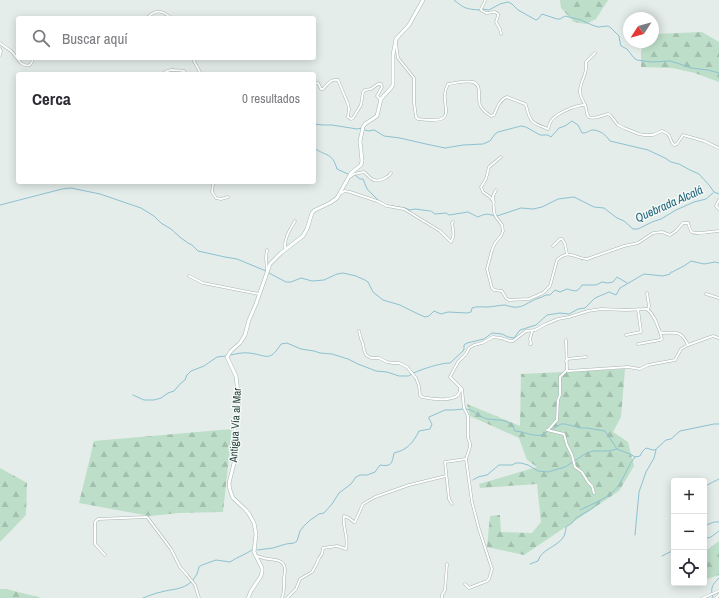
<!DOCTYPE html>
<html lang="es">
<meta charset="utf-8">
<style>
:root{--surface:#fff;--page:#f7f7f7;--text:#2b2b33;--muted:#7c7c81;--line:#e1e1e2}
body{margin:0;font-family:"Archivo Narrow",sans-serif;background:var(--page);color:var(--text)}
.controls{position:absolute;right:12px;bottom:12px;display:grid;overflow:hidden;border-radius:4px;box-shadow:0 2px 10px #0003}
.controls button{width:36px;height:36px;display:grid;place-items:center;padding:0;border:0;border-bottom:1px solid var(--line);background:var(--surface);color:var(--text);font:20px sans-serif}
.compass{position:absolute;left:623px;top:12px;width:36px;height:36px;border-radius:50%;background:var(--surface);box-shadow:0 2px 10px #0003;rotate:234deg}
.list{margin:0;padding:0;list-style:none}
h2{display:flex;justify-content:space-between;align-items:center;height:52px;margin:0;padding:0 16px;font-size:17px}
h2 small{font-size:13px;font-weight:400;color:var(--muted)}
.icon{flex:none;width:22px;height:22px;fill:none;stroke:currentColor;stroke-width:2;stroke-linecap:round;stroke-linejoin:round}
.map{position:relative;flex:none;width:719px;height:598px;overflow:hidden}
.search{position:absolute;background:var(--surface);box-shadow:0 2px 10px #0003;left:16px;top:16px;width:300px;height:44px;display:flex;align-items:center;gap:10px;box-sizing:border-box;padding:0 14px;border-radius:4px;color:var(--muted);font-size:15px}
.panel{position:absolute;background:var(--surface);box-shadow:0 2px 10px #0003;left:16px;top:72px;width:300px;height:112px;border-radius:4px}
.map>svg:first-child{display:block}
.forest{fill:url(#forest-firs)}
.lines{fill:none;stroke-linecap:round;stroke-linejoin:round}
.stream{stroke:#8dc1d1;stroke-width:1}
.street-casing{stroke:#a6b5b1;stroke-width:3}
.secondary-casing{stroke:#a2b9b2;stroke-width:4}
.street{stroke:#fff;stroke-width:2}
.secondary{stroke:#fff;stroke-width:3}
.labels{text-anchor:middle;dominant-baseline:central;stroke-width:3;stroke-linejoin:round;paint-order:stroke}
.street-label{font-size:11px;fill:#233e39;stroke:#f4f9f7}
.water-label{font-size:12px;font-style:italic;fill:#1e647a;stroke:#f4f9f7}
</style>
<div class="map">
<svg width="719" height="598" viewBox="0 0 719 598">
<defs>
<pattern id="forest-firs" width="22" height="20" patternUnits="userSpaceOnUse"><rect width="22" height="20" fill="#bddec8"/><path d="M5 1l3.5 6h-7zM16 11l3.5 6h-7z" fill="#a2c0ad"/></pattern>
</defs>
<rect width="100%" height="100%" fill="#e4edea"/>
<!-- forest -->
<g class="forest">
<polygon points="560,0 608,0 596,19 586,24 574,22 561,8"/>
<polygon points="702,32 719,42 719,82 695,73 672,68 641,67 641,52 644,42 653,42 653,35 655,34"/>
<polygon points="625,369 621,417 613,432 628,442 634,466 619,491 524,555 487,547 490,516 500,515 501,532 532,533 541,522 537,484 480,488 479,484 537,467 527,460 519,438 470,416 467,404 520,426 521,374"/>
<polygon points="232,429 223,512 179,513 150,516 79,503 94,441"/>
<polygon points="0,468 27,483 26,515 0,542"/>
<polygon points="719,541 719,575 704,580 704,552"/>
<polygon points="0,589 6,589 42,598 0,598"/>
</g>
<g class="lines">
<!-- stream -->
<g class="stream">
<path d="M454 0C465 9 466 9 480 10"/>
<polyline points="482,9 489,10 500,4 508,2 512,4 518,10 536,20 538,19 542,14 557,19 560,19 565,16 581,20 592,25 598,27 608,26 611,28 619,36 620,42 621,46 627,49 634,58 637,60 651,62 670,61 683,65 691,68 708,70 719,73"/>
<polyline points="314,124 323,125 332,125 357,129 362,128"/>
<path d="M365 130 368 131 374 130 376 131 384 136 400 138 426 144 445 148 463 145 483 144 490 141 495 134 498 132 521 126 526 127 540 135H548L551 137 559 128 565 126 572 121 578 125 582 133C588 133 588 131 592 130 600 130 606 135 610 141L648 150 665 158 671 162 679 164 690 170 699 174 709 185 714 192 719 194"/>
<path d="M314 148C327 157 332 152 337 169L348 174"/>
<polyline points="355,175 360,179 363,179 367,189 378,200 386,205 405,208 410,210 415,209 430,211"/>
<polyline points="0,205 62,189 71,188 100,194 141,208 154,216 161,223 171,229 181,238 188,243 192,245 198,251 225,257 237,259 266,271"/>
<path d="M431 211 435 214 446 213 449 215 468 212 478 217C484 214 488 213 494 216"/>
<polyline points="497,216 521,208 533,209 542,207 558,199 574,197 594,207 604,208 617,218 624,221 633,229 638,229 652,222 661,219 676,210 694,202 706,199 713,193"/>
<path d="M269 273 286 282H291L301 278 312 281 324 280 337 274 343 273 356 276 365 280 368 282 373 292 383 300 400 305 416 313 425 317 429 316 434 311 441 314 448 312 467 313 471 312 472 308C477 306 482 307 487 307 493 307 499 305 505 305 509 306 514 308 518 307 523 307 527 303 532 301 537 298 541 298 546 295H550L555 290 560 292 567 289C575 291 577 293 582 285H596L602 282 608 283 613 282 617 277 627 283"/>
<path d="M230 355C236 354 243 352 249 353 267 355 269 363 281 344L287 343 301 349 314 351 320 353 332 354 348 359 358 364 376 371 387 372 399 376H409L412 373C415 373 417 371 421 370 429 367 442 363 450 363L463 351 464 349V345L467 343 484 339 492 333 502 334 508 337 514 338 520 330 536 325 547 315 560 313 569 314 578 309 585 308 595 298 609 292 616 295 620 288 644 274 663 276 670 274 671 272H673L674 271 684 266 691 261 704 264 715 262 719 263"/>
<polyline points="133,395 144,400 154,400 161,398 168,393 174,391 181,383 185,380 187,375 191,371 204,366 217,357 226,356"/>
<path d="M465 409C473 409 476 414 482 417 494 423 509 415 515 431 522 431 534 437 542 435 542 435 547 432 548 431"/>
<polyline points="551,430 561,424 565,424 581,428 587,428 605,431 617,449 630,454 635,457 640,456 642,452 646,448 653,450 655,450 666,440 671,439 680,431 714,424 719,424"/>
<polyline points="473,480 478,477 487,475 499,465 512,465 516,463 521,463 528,465 538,471 548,472 565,467 585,454 593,451 609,451 617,449"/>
<polyline points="705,486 719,479"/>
<path d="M580 510C594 503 610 498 619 485 625 476 628 465 635 457"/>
<polyline points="704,526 714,522 719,522"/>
<polyline points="635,535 639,492 646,472 654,458 656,450"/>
<polyline points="704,539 711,537 719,531"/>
<path d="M257 550 273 548 286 544 294 543 297 541 300 531 303 527 309 521 319 514 324 513 332 504 339 493 351 484 356 477 360 475H367L375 472 380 465C392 467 392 463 394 453 407 450 413 443 419 431L430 429 432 424 429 419V417L445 410H453L463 409"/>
<polyline points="662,556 674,550"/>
<path d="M530 564 538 561C541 549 558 547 564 536 565 534 566 529 566 527L572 523 576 518 593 508 600 500"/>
<path d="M193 580 197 574 199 567 202 565 216 560 230 562C237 557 245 555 252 550"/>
<path d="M143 598C149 596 155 593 161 592 171 589 183 590 191 582"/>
<path d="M713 598C710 588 712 585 719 578"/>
</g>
<defs>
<g id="street">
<path d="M485 0C485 4 481 6 481 10L486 13 495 12 498 14V16L496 22 500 29 501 34"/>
<path d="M147 18C156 9 162 10 171 18"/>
<path d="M0 43C3 46 7 48 11 51 17 56 20 68 30 65L32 62 33 58"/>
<path d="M396 44 398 58 414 78V102L416 117 418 119C465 125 436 105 448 84 456 83 466 80 473 82 483 86 477 98 480 105 482 110 486 113 491 116L494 115C497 108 500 99 507 97L525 104 526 105C530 123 532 123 548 129 549 127 549 125 550 123 553 114 576 105 585 105"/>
<polyline points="0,49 1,51 0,55"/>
<path d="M595 53 586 62C586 65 586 67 586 69 585 77 579 85 580 93 581 99 585 103 586 108 587 111 586 115 589 117 594 120 603 115 608 114L610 115 618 125 624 128 639 134 644 135H653L662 131C673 135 668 139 674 145L677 144 683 135 704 141 719 148"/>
<polyline points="193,58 194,61 201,74"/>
<path d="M162 74C170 68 175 70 184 71L186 74"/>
<path d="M314 84 318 83 321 89H323C327 85 331 78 338 80L348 104 349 109 348 117 351 119 353 118 361 105 363 92 365 90 371 89 378 84H381L382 87 377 96 380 99"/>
<path d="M350 177 354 174 364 172C367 174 370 179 374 180 379 182 389 177 391 173"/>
<polyline points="212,182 213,184 212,192 216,198 221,199 228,197"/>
<path d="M496 190 493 196 494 212 496 217 502 225 503 231 501 236 495 243 492 250 487 269 492 288 494 290 502 291 506 298 509 300 529 299 543 293 550 286 557 260C569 248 576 259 587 259L624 246 638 243 653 233 662 232 670 235 676 231 683 223H688C689 225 690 231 692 232 696 235 714 231 719 231"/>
<path d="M341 193 345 191 350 192 377 201 387 206 404 209 440 231 451 242C455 235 453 231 452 223L453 222"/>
<polyline points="719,200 716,206 719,209"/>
<polyline points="494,202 490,197 483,192 481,187 486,179 489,167 501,157"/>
<polyline points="553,246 560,239 562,239 565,244 567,254"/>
<path d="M285 249C284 238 290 230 295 221"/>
<polyline points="267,271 266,257 267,250"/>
<polyline points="189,276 203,283 259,294"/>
<polyline points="647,293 649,306 648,310"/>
<polyline points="706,294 719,298"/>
<path d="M359 331 361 339 363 344 364 350 366 355 371 358H379L387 362 393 363H399L407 367 416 378 419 386 420 395 422 397C431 399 462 404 460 388"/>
<polyline points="626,335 641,332 638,309"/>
<polyline points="566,340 567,370 568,371 628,367 640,369 648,365 675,360 681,349 688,345 713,336 719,338"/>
<polyline points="530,344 531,344 530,339 532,332 532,331"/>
<polyline points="638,344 660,340 662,339 660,332"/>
<polyline points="566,361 567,359 586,357"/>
<polyline points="547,430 564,434 567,445 572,455 575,467 582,472 588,482 592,486 594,493"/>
<polyline points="548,430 557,420 558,400 560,395 560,377 567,370"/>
<polyline points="452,504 449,499 445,462 466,459"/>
<polyline points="105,555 95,544 95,522 98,519 147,517 171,549 180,567 187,575 195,585 199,598"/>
<path d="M257 556C260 557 265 559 269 559 276 560 285 560 285 570 285 573 284 576 284 579 284 587 285 590 282 598"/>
<path d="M465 584 469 588 487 581 489 579 492 569 479 529 472 502 466 459 470 447V443L468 438V416L464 408 462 389 450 377 458 362 466 354 469 348 474 345 482 343 493 337 501 338 510 341H513L526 331 535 330 546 324 558 319 569 317 588 311 601 309 626 310 647 309C654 314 657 324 660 332L662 333C677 333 681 330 688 345"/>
<path d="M287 598 296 589 300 579 312 572 316 565 319 558 322 554 323 548 337 546 346 549C349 537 342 527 344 516L349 518 354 522H355L363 504 375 497 409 485 446 476"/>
<polyline points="442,598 442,595 445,590 447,564"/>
<polyline points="703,598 719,591"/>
<polyline points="716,598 719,595"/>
</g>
<polyline id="secondary" points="248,598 251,591 261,576 262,572 262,568 254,552 256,534 254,523 249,514 245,509 233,498 230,490 229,484 230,479 235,459 235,429 238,415 239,402 236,376 227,357 231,351 240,343 245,335 249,320 256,304 270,264 281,253 303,236 307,229 312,213 315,210 330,203 337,198 351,173 361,165 362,161 360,141 363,127 365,124 377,116 381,99 391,88 393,85 393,55 396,39 409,25 423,0"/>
</defs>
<!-- street casing -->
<use href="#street" class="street-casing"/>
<!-- secondary casing -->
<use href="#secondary" class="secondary-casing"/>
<!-- street -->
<use href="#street" class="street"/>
<!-- secondary -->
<use href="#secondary" class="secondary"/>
</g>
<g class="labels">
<!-- street labels -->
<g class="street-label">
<text transform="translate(235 425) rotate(-87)">Antigua Vía al Mar</text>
</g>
<!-- water labels -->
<g class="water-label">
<text transform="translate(669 204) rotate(-24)">Quebrada Alcalá</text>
</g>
</g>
</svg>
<div class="controls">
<button>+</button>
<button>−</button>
<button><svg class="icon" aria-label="locate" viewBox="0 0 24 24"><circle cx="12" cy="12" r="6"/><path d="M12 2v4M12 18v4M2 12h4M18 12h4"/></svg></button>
</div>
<svg class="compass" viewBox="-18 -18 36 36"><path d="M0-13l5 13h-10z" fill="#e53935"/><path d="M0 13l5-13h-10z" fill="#7c7c81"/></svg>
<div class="search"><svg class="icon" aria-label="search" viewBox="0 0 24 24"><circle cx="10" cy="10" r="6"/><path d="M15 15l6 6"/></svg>Buscar aquí</div>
<section class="panel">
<h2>Cerca<small>0 resultados</small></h2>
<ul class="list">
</ul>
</section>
</div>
